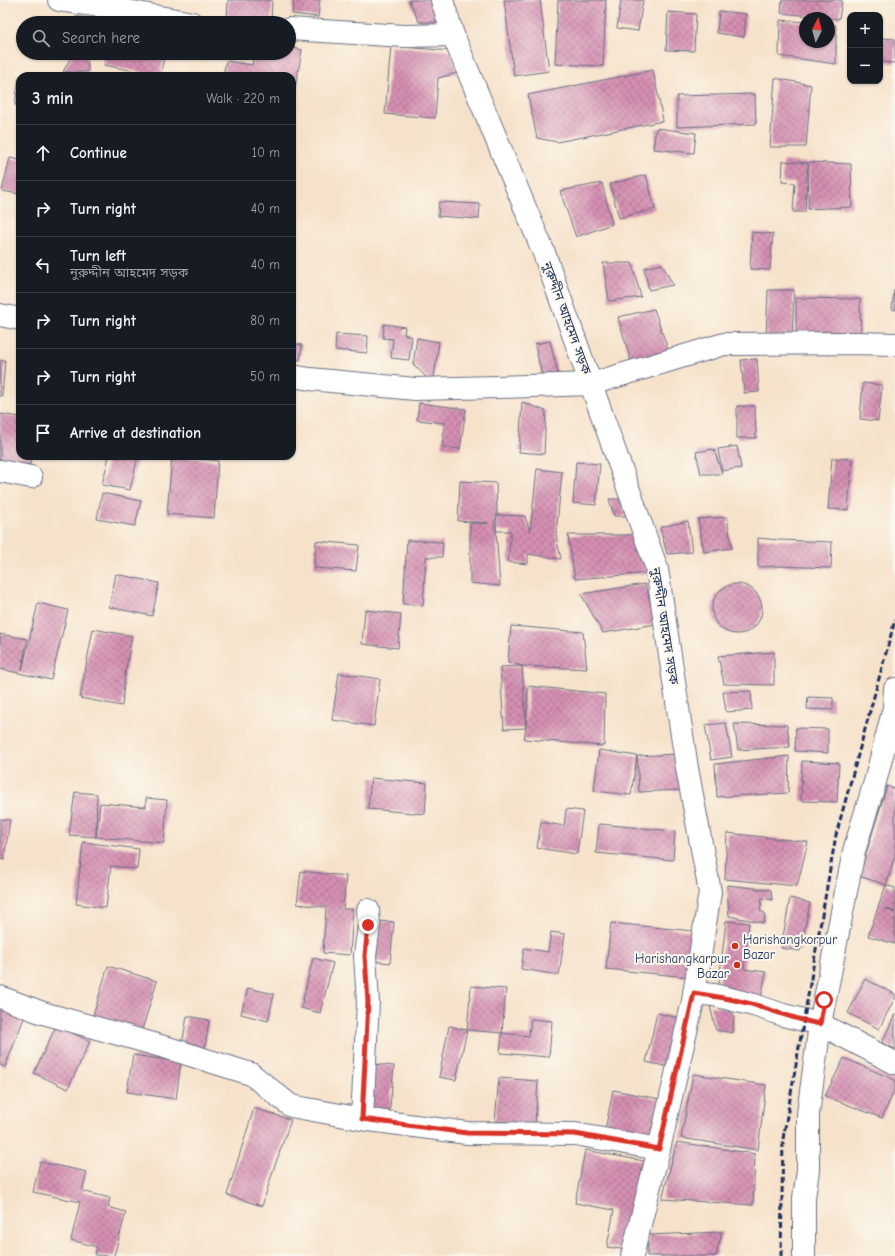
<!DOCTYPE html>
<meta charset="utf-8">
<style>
:root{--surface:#171b24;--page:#242831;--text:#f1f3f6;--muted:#9ea1a6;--line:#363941}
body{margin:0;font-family:"Comic Neue","Noto Sans Bengali",sans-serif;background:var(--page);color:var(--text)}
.controls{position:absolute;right:12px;top:12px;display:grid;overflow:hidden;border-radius:8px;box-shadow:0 1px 3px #0004}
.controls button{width:36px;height:36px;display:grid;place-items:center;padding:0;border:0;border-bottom:1px solid var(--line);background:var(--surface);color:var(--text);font:20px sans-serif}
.compass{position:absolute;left:799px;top:12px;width:36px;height:36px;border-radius:50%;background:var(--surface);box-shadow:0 1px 3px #0004;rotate:6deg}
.stop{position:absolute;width:12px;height:12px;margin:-9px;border:3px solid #d93025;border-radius:50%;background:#fff}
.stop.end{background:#d93025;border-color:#fff;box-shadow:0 1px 4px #0008}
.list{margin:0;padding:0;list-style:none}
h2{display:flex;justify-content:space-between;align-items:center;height:52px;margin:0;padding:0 16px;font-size:17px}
h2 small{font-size:13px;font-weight:400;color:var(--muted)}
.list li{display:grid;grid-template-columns:26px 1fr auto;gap:12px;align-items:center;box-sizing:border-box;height:56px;padding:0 16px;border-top:1px solid var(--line)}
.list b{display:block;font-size:15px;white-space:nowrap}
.list p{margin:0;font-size:13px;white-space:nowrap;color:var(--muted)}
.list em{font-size:13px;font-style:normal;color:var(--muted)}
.icon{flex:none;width:22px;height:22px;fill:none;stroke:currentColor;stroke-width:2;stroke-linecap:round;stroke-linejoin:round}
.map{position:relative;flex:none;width:895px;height:1256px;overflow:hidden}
.search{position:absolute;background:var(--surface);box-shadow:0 1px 3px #0004;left:16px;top:16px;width:280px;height:44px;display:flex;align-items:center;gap:10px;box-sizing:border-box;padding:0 14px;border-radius:22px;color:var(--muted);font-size:15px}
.panel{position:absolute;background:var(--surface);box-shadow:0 1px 3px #0004;left:16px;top:72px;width:280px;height:388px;border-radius:12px}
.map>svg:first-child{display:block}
.building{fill:url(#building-cross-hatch)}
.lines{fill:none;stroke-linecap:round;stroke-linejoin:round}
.minor-casing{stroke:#686e84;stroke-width:24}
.major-casing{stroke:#686e84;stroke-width:24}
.minor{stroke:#fff;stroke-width:22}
.major{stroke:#fff;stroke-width:22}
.rail{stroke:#1b2f5e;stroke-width:3;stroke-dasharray:6 3;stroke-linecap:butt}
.route{stroke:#d93025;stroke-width:5}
.poi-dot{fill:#c8321e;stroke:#fbf7ec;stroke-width:1.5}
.labels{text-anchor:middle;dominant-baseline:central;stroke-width:4;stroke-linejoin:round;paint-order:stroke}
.street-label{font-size:13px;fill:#1b2f5e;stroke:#fbf7ec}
.poi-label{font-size:13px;fill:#1b2f5e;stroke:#fbf7ec;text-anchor:start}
</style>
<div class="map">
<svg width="895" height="1256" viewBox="0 0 895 1256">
<defs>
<pattern id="building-cross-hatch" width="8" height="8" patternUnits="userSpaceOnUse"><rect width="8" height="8" fill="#d58fb2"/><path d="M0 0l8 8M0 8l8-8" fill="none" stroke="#ac7594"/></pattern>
</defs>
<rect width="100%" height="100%" fill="#fbf7ec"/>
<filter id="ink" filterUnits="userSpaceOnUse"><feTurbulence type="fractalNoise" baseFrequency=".025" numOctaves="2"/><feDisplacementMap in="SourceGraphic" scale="8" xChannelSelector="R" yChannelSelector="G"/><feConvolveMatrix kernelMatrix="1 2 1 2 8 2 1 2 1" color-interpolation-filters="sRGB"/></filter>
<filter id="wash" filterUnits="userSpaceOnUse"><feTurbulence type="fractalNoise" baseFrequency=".012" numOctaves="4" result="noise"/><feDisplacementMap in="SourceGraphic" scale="16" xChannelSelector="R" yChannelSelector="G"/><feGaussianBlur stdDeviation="0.9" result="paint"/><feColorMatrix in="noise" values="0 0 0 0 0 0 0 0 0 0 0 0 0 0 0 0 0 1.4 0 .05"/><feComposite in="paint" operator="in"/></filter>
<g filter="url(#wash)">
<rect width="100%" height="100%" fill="#f6e2ca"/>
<g id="blocks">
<!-- building -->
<g class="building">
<polygon points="228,0 272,0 271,22 227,20"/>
<polygon points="294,0 320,0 318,17 292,14"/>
<polygon points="409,0 434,0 441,22 419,22"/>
<polygon points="504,0 540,0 549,71 514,76"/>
<polygon points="558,0 606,0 603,66 555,64"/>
<polygon points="621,0 643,0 638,31 617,28"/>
<polygon points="782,0 842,0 839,19 781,13"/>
<polygon points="719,11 746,14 744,37 717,33"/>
<polygon points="668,12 696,14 694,51 666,50"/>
<polygon points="76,16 104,21 104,23 75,23"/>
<polygon points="780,20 805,22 805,42 829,42 829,25 836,25 836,64 779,56"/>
<polygon points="880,38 895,39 895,63 880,62"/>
<polygon points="391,46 451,51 457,73 438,78 435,118 385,114"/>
<polygon points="289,47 302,50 293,100 292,76 223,76 226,61 252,65 254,53 289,53"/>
<polygon points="73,53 87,53 88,72 63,72"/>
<polygon points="107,53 165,53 160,76 104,65"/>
<polygon points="653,70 663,121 557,142 537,138 528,95"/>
<polygon points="19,77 20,77 20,105 15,105"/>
<polygon points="775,78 811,85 806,147 770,147"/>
<polygon points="755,94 756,124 677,127 677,96"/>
<polygon points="656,128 696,133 694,153 653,149"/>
<polygon points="10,158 20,160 20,194 2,191"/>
<polygon points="783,161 808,163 805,212 793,212 795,183 782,182"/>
<polygon points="809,162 851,164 852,207 808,209"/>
<polygon points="646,175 655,209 619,218 610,184"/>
<polygon points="602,183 612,224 576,237 560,191"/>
<polygon points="439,202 480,204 479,219 438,216"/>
<polygon points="752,232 773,234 770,270 750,269"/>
<polygon points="603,263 632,263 641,297 609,301"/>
<polygon points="662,264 673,285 649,290 644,268"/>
<polygon points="768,290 794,290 792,339 766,338"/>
<polygon points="894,290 895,290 895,310 892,309"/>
<polygon points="796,298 860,299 861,337 796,336"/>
<polygon points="654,309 670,355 632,365 618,317"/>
<polygon points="384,324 405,327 404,334 412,337 409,360 391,358 393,339 383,338"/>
<polygon points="336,334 368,336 367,353 335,350"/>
<polygon points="417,338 439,342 433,384 413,364"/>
<polygon points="550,341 559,378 543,381 535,344"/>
<polygon points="292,343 302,345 300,360 292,359"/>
<polygon points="757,359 759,392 744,393 741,360"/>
<polygon points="5,360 2,396 0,396 0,361"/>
<polygon points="863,383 882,385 878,421 860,419"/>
<polygon points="522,402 546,411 544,454 519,452"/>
<polygon points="419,403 466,409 460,449 442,447 445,423 417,420"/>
<polygon points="737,406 755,406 756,438 737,438"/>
<polygon points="0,414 20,417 20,456 31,456 30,465 0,462"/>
<polygon points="737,446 741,468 722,471 718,449"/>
<polygon points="714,449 722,474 701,474 696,452"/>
<polygon points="109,456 138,456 130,490 102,485"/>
<polygon points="172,456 218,461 214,518 167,514"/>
<polygon points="832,458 852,459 848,510 828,509"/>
<polygon points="576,462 600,464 596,505 573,503"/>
<polygon points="537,469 562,472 556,535 561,559 528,554 528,564 508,562 511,531 496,531 497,515 525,516 530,532"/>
<polygon points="460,481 496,483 497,515 494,523 496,531 500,586 470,583 470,523 488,523 458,521"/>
<polygon points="102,493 141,501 135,526 97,519"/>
<polygon points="609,499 619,499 626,516 614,516"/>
<polygon points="727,517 732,548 704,552 698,519"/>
<polygon points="688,521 692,552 667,554 660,527"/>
<polygon points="568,535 638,535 650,573 575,579"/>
<polygon points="758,538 779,540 832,542 831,568 779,566 758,567"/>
<polygon points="407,540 443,542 442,557 426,557 423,606 403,604"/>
<polygon points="316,541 359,545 356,571 314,568"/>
<polygon points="116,574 159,583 152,616 109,607"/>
<circle cx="737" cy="609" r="25"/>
<polygon points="645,584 657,624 603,633 581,594"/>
<polygon points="38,603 68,610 51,680 0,669 0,634 27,639 22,670"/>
<polygon points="365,610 401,614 398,648 362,644"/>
<polygon points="511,626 583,632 587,669 522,666 508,662"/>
<polygon points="93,629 132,636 125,674 122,706 80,698"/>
<polygon points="774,652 774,685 724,684 718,656"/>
<polygon points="522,666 526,728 528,686 605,694 604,746 524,739 526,728 504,729 500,667"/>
<polygon points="339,673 380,679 374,726 332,720"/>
<polygon points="751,691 752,710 726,712 723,692"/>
<polygon points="808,697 833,698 833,710 807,709"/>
<polygon points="726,723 732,757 711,760 705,725"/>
<polygon points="734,724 787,725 790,747 738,750"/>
<polygon points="796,728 828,729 828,753 795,751"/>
<polygon points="599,750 637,756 631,795 594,791"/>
<polygon points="678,754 680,790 639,792 637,756"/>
<polygon points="789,756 788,793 717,797 715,764"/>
<polygon points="802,761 839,763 837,802 801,801"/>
<polygon points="371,778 427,783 425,814 368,809"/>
<polygon points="887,786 895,789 895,855 886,885 859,876"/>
<polygon points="75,792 97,794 96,837 69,835"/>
<polygon points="146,798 167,800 164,843 96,837 100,803 146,807"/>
<polygon points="566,809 583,811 577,854 537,848 541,822 564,826"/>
<polygon points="0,819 10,820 4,860 0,859"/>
<polygon points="599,824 675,831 673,860 596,853"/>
<polygon points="727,833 808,842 797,886 725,879"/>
<polygon points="83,842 139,849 137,869 111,866 106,908 76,904"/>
<polygon points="301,871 346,876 343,909 353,909 350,955 323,953 326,907 297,904"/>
<polygon points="727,885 771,890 772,900 762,898 760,911 765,913 764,923 729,916"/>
<polygon points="886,885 895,888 895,912 884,908 895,913 895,944 868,936"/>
<polygon points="790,898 810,903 800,951 781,948"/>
<polygon points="377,921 394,922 390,963 373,961"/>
<polygon points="726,921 749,923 744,969 766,972 761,999 718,991"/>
<polygon points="611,923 693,931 688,977 606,969"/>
<polygon points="551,932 565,934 559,975 521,969 524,948 548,952"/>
<polygon points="313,958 333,963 320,1013 301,1008"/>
<polygon points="108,966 157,981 142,1030 93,1016"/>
<polygon points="865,979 895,994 895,998 879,1029 848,1013"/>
<polygon points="471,986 506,989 502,1033 467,1030"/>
<polygon points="248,988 274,994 268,1021 241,1014"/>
<polygon points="0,1000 27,1010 5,1067 0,1065"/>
<polygon points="710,1006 726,1008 734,1015 733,1033 716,1030"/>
<polygon points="657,1013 679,1018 669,1067 646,1062"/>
<polygon points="895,1014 895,1049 882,1043"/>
<polygon points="187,1016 209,1020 204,1055 181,1051"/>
<polygon points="531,1019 552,1021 549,1057 500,1053 502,1033 529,1036"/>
<polygon points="56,1026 90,1041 68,1089 34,1073"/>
<polygon points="449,1026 467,1030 456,1080 439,1077"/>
<polygon points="133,1055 181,1062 176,1099 127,1092"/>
<polygon points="844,1058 895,1080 895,1089 882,1118 825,1096"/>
<polygon points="373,1064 394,1066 389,1116 368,1114"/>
<polygon points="693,1074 766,1085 758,1150 681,1138"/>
<polygon points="499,1078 538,1081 535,1125 495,1121"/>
<polygon points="613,1090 660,1099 653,1138 605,1130"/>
<polygon points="254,1108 291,1120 274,1168 262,1206 227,1195"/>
<polygon points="677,1142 755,1154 753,1205 662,1199"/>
<polygon points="585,1150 644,1161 628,1250 607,1247 614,1210 575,1203"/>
<polygon points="40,1162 87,1172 82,1191 110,1198 108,1207 126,1212 114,1256 95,1255 97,1247 71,1240 80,1202 33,1192"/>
<polygon points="722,1232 716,1256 647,1256 648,1235"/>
</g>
</g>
</g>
<g filter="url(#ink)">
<use href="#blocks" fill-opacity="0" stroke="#686e84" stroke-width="1"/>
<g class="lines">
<defs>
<g id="minor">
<polyline points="59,0 94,5 192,23"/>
<polyline points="289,29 404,36 453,35"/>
<polyline points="0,315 20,319"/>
<polyline points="292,376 310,379 415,389 499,387 591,384 724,344 855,343 895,344"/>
<polyline points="0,471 31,477"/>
<polyline points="694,993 714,995 754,1005 783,1015 820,1024 895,1063"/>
<polyline points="0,997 43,1013 168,1048 251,1074 291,1106 362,1119 467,1133 575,1134 659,1149"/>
<polyline points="362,1119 368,1002 365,956 369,925 368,910"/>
<polyline points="804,1256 804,1198 808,1170 808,1114 820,1024 854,851 875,782 894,708 895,689"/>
</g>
<polyline id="major" points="442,0 453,35 544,253 657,569 687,768 710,892 693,1001 659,1149 632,1256"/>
</defs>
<!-- minor casing -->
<use href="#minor" class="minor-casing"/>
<!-- major casing -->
<use href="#major" class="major-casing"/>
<!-- minor -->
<use href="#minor" class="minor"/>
<!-- major -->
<use href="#major" class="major"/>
<!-- rail -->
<polyline class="rail" points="781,1256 783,1139 836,835 895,620"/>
</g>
</g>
<g class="lines" filter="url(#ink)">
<!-- route -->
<path class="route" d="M368 925 365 956 368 1002 362 1119 467 1133 575 1134 659 1149 694 993C714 996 735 999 755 1005 777 1012 797 1020 820 1024L824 1000"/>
</g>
<!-- markers -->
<g class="poi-dot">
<circle cx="735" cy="946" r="4"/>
<circle cx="737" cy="965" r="4"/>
</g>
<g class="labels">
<!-- street labels -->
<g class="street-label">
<text transform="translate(567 318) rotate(70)">নুরুদ্দীন আহমেদ সড়ক</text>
<text transform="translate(665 626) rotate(81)">নুরুদ্দীন আহমেদ সড়ক</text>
</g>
<!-- poi labels -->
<g class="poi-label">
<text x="743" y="939">Harishangkorpur<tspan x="743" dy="15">Bazar</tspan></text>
<text x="729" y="958" text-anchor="end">Harishangkarpur<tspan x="729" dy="15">Bazar</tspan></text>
</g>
</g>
</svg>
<div class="controls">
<button>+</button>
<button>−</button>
</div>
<svg class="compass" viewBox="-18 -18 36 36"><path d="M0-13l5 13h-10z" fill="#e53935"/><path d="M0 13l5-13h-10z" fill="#9ea1a6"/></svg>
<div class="stop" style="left:824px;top:1000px"></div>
<div class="stop end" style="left:368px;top:925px"></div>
<div class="search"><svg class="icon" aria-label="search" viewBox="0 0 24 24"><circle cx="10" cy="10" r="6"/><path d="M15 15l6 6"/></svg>Search here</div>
<section class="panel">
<h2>3 min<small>Walk · 220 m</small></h2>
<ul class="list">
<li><svg class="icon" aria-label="ahead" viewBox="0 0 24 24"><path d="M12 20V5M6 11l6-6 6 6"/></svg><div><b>Continue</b></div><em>10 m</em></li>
<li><svg class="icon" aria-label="right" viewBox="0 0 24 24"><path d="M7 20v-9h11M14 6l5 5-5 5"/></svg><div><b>Turn right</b></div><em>40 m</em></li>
<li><svg class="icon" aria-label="left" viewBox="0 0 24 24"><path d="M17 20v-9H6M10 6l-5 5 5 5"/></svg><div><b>Turn left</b><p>নুরুদ্দীন আহমেদ সড়ক</p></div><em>40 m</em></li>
<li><svg class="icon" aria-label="right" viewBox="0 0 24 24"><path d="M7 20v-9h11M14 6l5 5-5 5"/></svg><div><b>Turn right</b></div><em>80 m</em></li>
<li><svg class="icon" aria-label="right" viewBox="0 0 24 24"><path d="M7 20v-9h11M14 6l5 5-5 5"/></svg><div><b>Turn right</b></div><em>50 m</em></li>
<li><svg class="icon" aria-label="arrive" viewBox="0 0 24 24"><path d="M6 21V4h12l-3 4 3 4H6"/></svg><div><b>Arrive at destination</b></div></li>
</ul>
</section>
</div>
